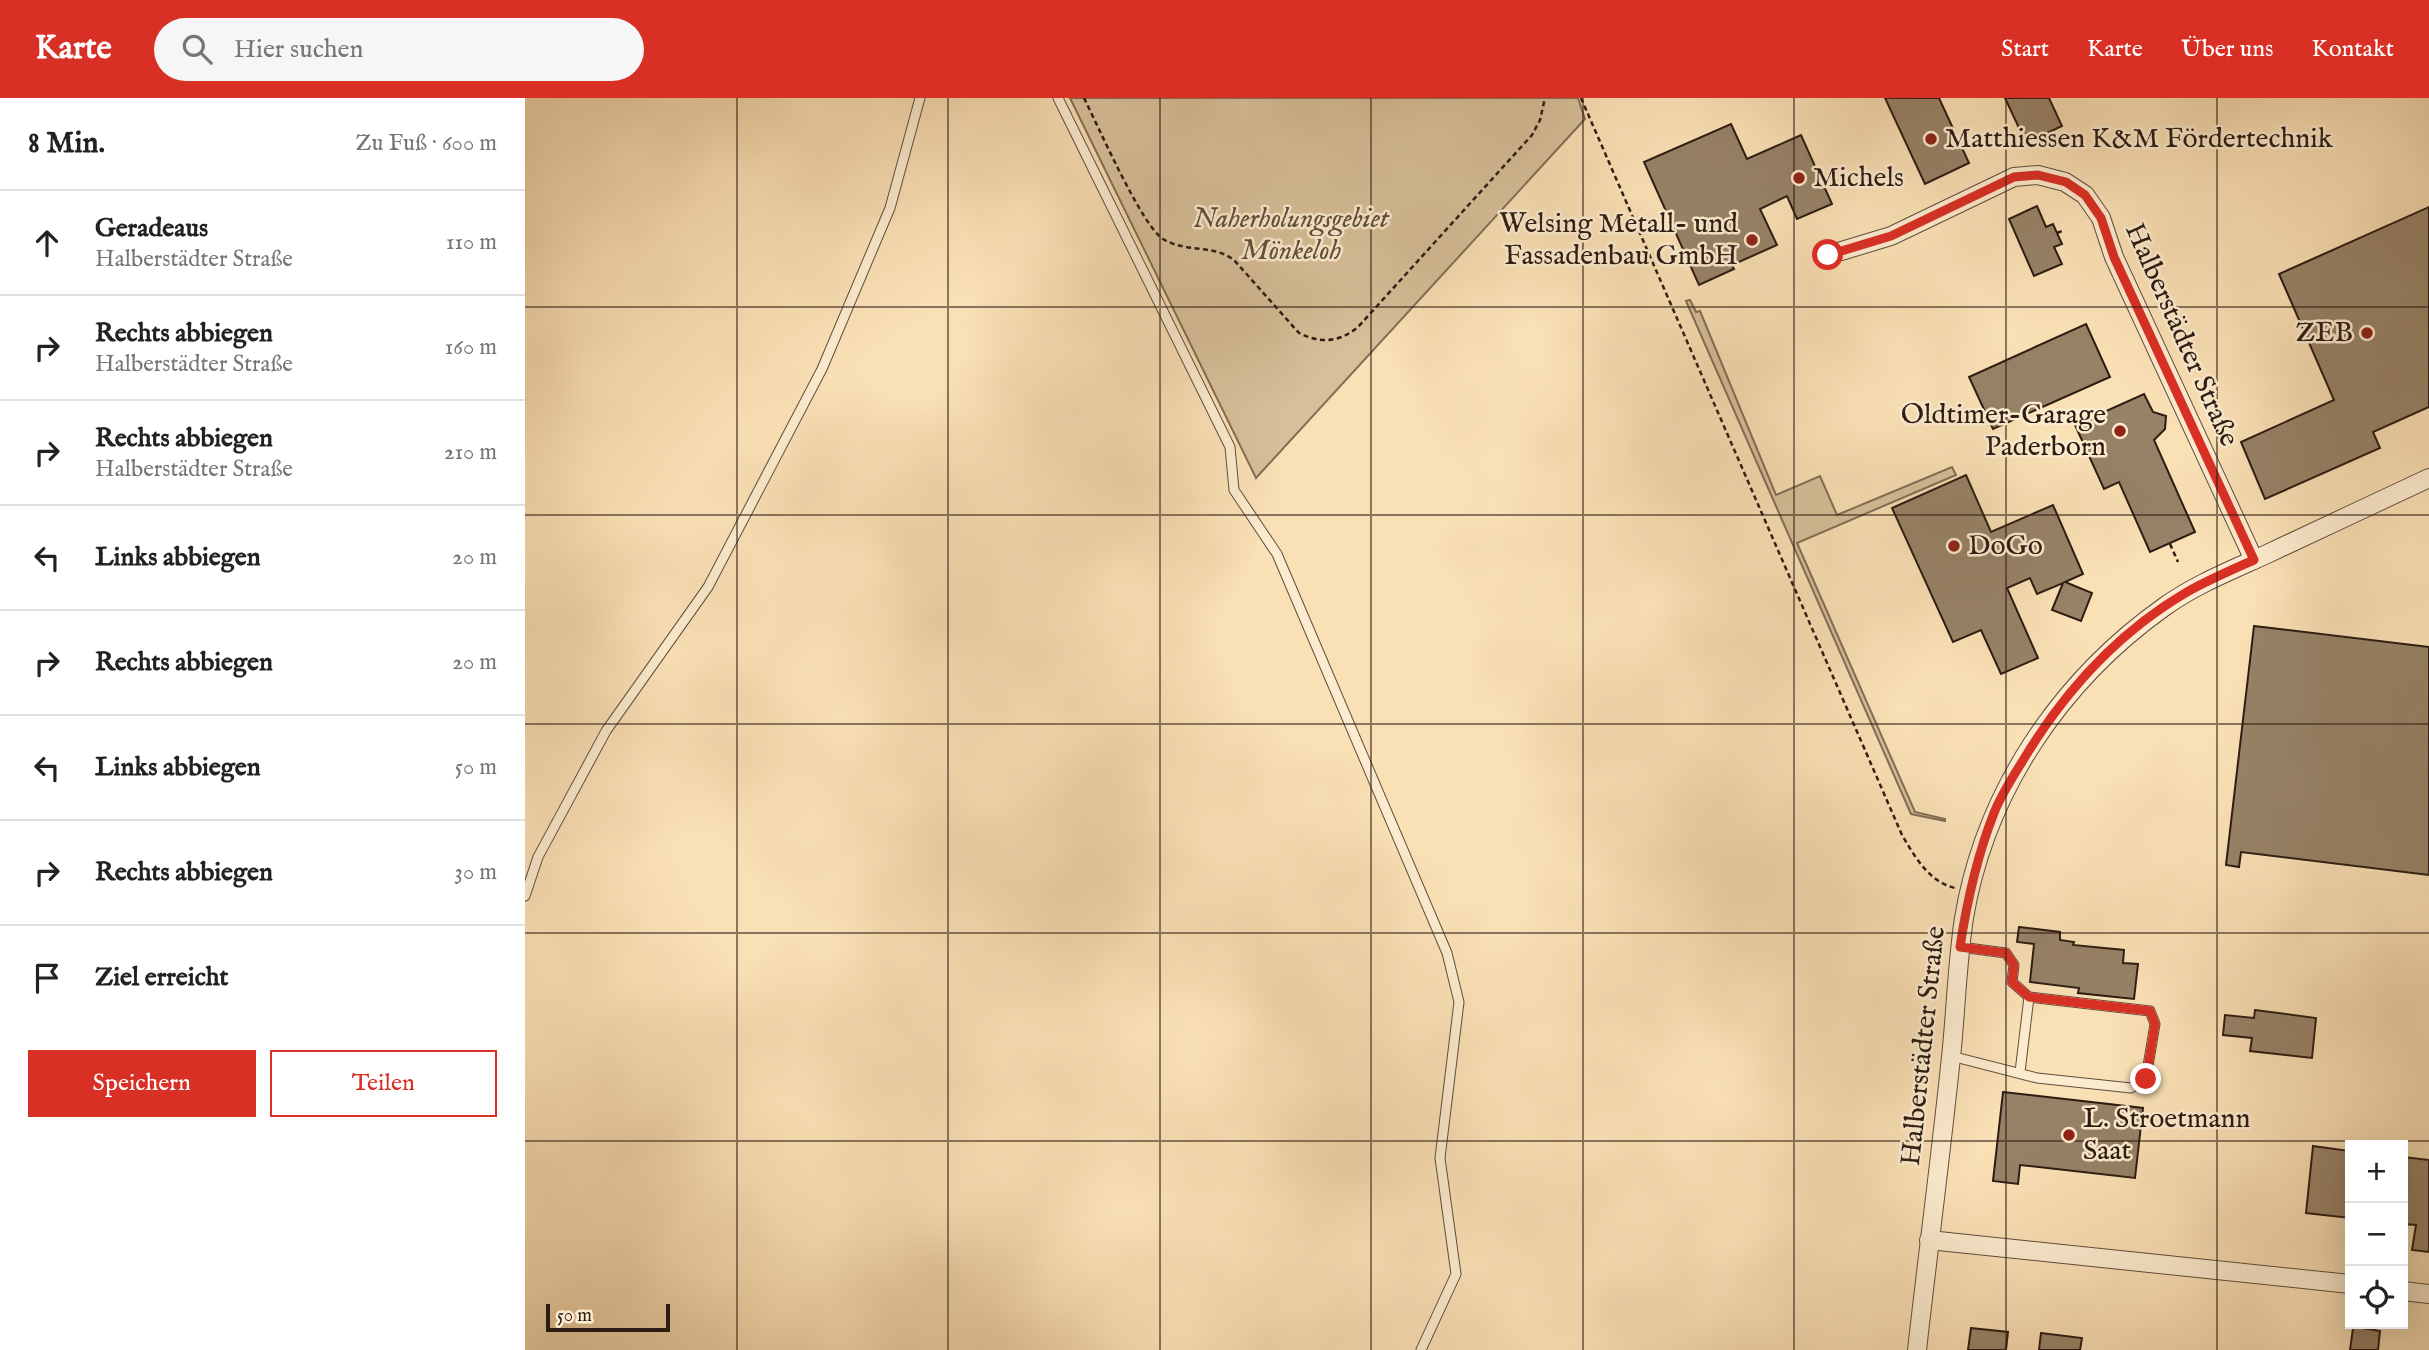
<!DOCTYPE html>
<html lang="de">
<meta charset="utf-8">
<style>
:root{--surface:#fff;--page:#f6f6f6;--text:#222;--muted:#767676;--line:#e0e0e0;--accent:#d93025}
body{margin:0;font-family:"IM FELL English",serif;background:var(--page);color:var(--text)}
.controls{position:absolute;right:21px;bottom:21px;display:grid;overflow:hidden;border-radius:0px;box-shadow:0 7px 28px #0002}
.controls button{width:63px;height:63px;display:grid;place-items:center;padding:0;border:0;border-bottom:2px solid var(--line);background:var(--surface);color:var(--text);font:35px sans-serif}
.scale{position:absolute;left:21px;bottom:18px;width:124px;box-sizing:border-box;padding-left:7px;border:4px solid #2c1c13;border-top:0;font-size:19px;line-height:24px;white-space:nowrap;color:#2c1c13;-webkit-text-stroke:5px #fcebcf;paint-order:stroke}
.stop{position:absolute;width:21px;height:21px;margin:-16px;border:5px solid #d93025;border-radius:50%;background:#fff}
.stop.end{background:#d93025;border-color:#fff;box-shadow:0 2px 7px #0008}
.list{margin:0;padding:0;list-style:none}
h2{display:flex;justify-content:space-between;align-items:center;height:91px;margin:0;padding:0 28px;font-size:30px}
h2 small{font-size:23px;font-weight:400;color:var(--muted)}
.list li{display:grid;grid-template-columns:46px 1fr auto;gap:21px;align-items:center;box-sizing:border-box;height:105px;padding:0 28px;border-top:2px solid var(--line)}
.list b{display:block;font-size:26px;white-space:nowrap}
.list p{margin:0;font-size:23px;white-space:nowrap;color:var(--muted)}
.list em{font-size:23px;font-style:normal;color:var(--muted)}
.actions{display:flex;gap:14px;padding:21px 28px}
.actions a{flex:1;padding:16px 0;border:2px solid var(--accent);border-radius:0px;text-align:center;font-size:24px;color:var(--accent)}
.actions .main{background:var(--accent);color:#fff}
.icon{flex:none;width:38px;height:38px;fill:none;stroke:currentColor;stroke-width:2;stroke-linecap:round;stroke-linejoin:round}
.map{position:relative;flex:none;width:1904px;height:1252px;overflow:hidden}
header{display:flex;align-items:center;gap:42px;box-sizing:border-box;height:98px;padding:0 35px;background:var(--accent);color:#fff}
header strong{font-size:33px}
nav{display:flex;gap:38px;margin-inline-start:auto;font-size:24px}
.search{width:490px;height:63px;background:var(--page);display:flex;align-items:center;gap:18px;box-sizing:border-box;padding:0 24px;border-radius:38px;color:var(--muted);font-size:26px}
main{display:flex}
aside{flex:1;background:var(--surface)}
.map>svg:first-child{display:block}
.green{fill:#d7bf99;stroke:#826e56;stroke-width:2}
.building{fill:#978267;stroke:#2c1c13;stroke-width:2}
.lines{fill:none;stroke-linecap:round;stroke-linejoin:round}
.service-casing{stroke:#604d3c;stroke-width:11}
.minor-casing{stroke:#604d3c;stroke-width:20}
.path{stroke:#2c1c13;stroke-width:2.5;stroke-dasharray:5 3.5;stroke-linecap:butt}
.service{stroke:#fcebcf;stroke-width:9}
.minor{stroke:#fcebcf;stroke-width:18}
.route{stroke:#d93025;stroke-width:9}
.grid{fill:none;stroke:#2c1c13;stroke-width:2;stroke-opacity:0.55}
.poi-dot{fill:#8f2418;stroke:#fcebcf;stroke-width:2.5}
.labels{text-anchor:middle;dominant-baseline:central;stroke-width:5;stroke-linejoin:round;paint-order:stroke}
.poi-label{font-size:28px;fill:#2c1c13;stroke:#fcebcf;text-anchor:start}
.park-label{font-size:28px;font-style:italic;fill:#5f4d3b;stroke:#fcebcf}
.street-label{font-size:28px;fill:#2c1c13;stroke:#fcebcf}
</style>
<header>
<strong>Karte</strong>
<div class="search"><svg class="icon" aria-label="search" viewBox="0 0 24 24"><circle cx="10" cy="10" r="6"/><path d="M15 15l6 6"/></svg>Hier suchen</div>
<nav><a>Start</a><a>Karte</a><a>Über uns</a><a>Kontakt</a></nav>
</header>
<main>
<aside>
<h2>8 Min.<small>Zu Fuß · 600 m</small></h2>
<ul class="list">
<li><svg class="icon" aria-label="ahead" viewBox="0 0 24 24"><path d="M12 20V5M6 11l6-6 6 6"/></svg><div><b>Geradeaus</b><p>Halberstädter Straße</p></div><em>110 m</em></li>
<li><svg class="icon" aria-label="right" viewBox="0 0 24 24"><path d="M7 20v-9h11M14 6l5 5-5 5"/></svg><div><b>Rechts abbiegen</b><p>Halberstädter Straße</p></div><em>160 m</em></li>
<li><svg class="icon" aria-label="right" viewBox="0 0 24 24"><path d="M7 20v-9h11M14 6l5 5-5 5"/></svg><div><b>Rechts abbiegen</b><p>Halberstädter Straße</p></div><em>210 m</em></li>
<li><svg class="icon" aria-label="left" viewBox="0 0 24 24"><path d="M17 20v-9H6M10 6l-5 5 5 5"/></svg><div><b>Links abbiegen</b></div><em>20 m</em></li>
<li><svg class="icon" aria-label="right" viewBox="0 0 24 24"><path d="M7 20v-9h11M14 6l5 5-5 5"/></svg><div><b>Rechts abbiegen</b></div><em>20 m</em></li>
<li><svg class="icon" aria-label="left" viewBox="0 0 24 24"><path d="M17 20v-9H6M10 6l-5 5 5 5"/></svg><div><b>Links abbiegen</b></div><em>50 m</em></li>
<li><svg class="icon" aria-label="right" viewBox="0 0 24 24"><path d="M7 20v-9h11M14 6l5 5-5 5"/></svg><div><b>Rechts abbiegen</b></div><em>30 m</em></li>
<li><svg class="icon" aria-label="arrive" viewBox="0 0 24 24"><path d="M6 21V4h12l-3 4 3 4H6"/></svg><div><b>Ziel erreicht</b></div></li>
</ul>
<div class="actions"><a class="main">Speichern</a><a>Teilen</a></div>
</aside>
<div class="map">
<svg width="1904" height="1252" viewBox="0 0 1904 1252">
<rect width="100%" height="100%" fill="#fae0b5"/>
<filter id="stains"><feTurbulence type="fractalNoise" baseFrequency=".00286" numOctaves="4"/><feColorMatrix values="0 0 0 0 .2 0 0 0 0 .09 0 0 0 0 .02 0 0 0 .5 -.17"/></filter>
<radialGradient id="worn" r=".72"><stop offset=".6" stop-color="#630" stop-opacity="0"/><stop offset="1" stop-color="#630" stop-opacity=".3"/></radialGradient>
<!-- green -->
<g class="green">
<polygon points="545,0 1053,0 1060,21 731,380"/>
<polygon points="1165,202 1171,214 1175,213 1251,397 1295,378 1312,417 1427,369 1431,377 1272,445 1390,714 1420,721 1420,723 1386,716 1161,203"/>
</g>
<!-- building -->
<g class="building">
<polygon points="1360,0 1414,0 1444,65 1400,86"/>
<polygon points="1480,0 1524,0 1537,28 1501,45"/>
<polygon points="1206,26 1222,61 1276,37 1307,106 1272,121 1262,98 1235,111 1252,147 1207,167 1209,171 1174,187 1119,64"/>
<polygon points="1512,108 1521,129 1528,126 1537,146 1529,149 1537,166 1509,178 1484,121"/>
<polygon points="1904,109 1904,309 1848,334 1855,350 1740,401 1716,344 1809,302 1754,176"/>
<polygon points="1561,226 1585,279 1468,331 1444,279"/>
<polygon points="1619,296 1628,314 1641,318 1640,331 1629,342 1670,434 1625,454 1594,384 1579,391 1550,327"/>
<polygon points="1441,377 1466,434 1528,407 1558,476 1540,484 1567,495 1556,523 1527,512 1538,485 1512,496 1505,480 1482,490 1513,560 1476,576 1456,532 1428,544 1367,410"/>
<polygon points="1729,528 1904,549 1904,777 1716,754 1714,769 1701,767"/>
<polygon points="1494,829 1535,834 1535,842 1549,844 1548,847 1599,852 1598,865 1613,866 1609,901 1553,895 1554,890 1505,884 1509,846 1492,844"/>
<polygon points="1730,912 1791,920 1787,960 1725,953 1727,940 1698,937 1700,917 1729,920"/>
<polygon points="1478,994 1618,1010 1610,1080 1495,1067 1493,1086 1468,1083"/>
<polygon points="1788,1048 1825,1053 1825,1120 1781,1115"/>
<polygon points="1878,1059 1904,1062 1904,1154 1887,1152 1891,1127 1878,1126"/>
<polygon points="1832,1229 1855,1233 1853,1252 1825,1252 1828,1230"/>
<polygon points="1446,1230 1483,1234 1481,1252 1443,1252"/>
<polygon points="1516,1235 1557,1240 1555,1252 1514,1252"/>
</g>
<g class="lines">
<defs>
<g id="service">
<polyline points="533,0 705,349 709,392 752,456 922,855 934,904 915,1060 931,1176 896,1252"/>
<polyline points="0,798 13,759 81,633 183,489 297,271 365,110 395,0"/>
<polyline points="1426,958 1512,980 1606,990 1621,980 1630,926 1625,913 1504,899 1487,884 1489,867 1481,855 1435,849"/>
<polyline points="1495,974 1504,899"/>
</g>
<g id="minor">
<polyline points="1303,157 1366,138 1489,79 1513,77 1540,84 1560,97 1576,120 1589,159 1729,462"/>
<polyline points="1404,1142 1825,1186"/>
<polyline points="1878,1193 1904,1196"/>
<path d="M1392 1252C1403 1154 1416 1056 1426 959 1431 912 1432 866 1439 820 1460 694 1535 583 1639 509 1671 486 1707 472 1742 456 1796 431 1850 405 1904 380"/>
</g>
</defs>
<!-- service casing -->
<use href="#service" class="service-casing"/>
<!-- minor casing -->
<use href="#minor" class="minor-casing"/>
<!-- path -->
<g class="path">
<path d="M559 0C573 28 617 128 638 141 661 155 688 146 709 162L774 235C796 246 815 244 833 229L1007 37 1015 22 1020 0"/>
<path d="M1056 0 1377 737C1390 759 1404 784 1430 790"/>
<polyline points="1532,135 1537,133"/>
<polyline points="1645,446 1653,464"/>
</g>
<!-- service -->
<use href="#service" class="service"/>
<!-- minor -->
<use href="#minor" class="minor"/>
</g>
<g class="lines">
<!-- route -->
<path class="route" d="M1303 157 1366 138 1489 79 1513 77 1541 84 1560 97 1576 120 1589 159 1729 462C1706 472 1683 482 1662 494 1592 535 1538 595 1497 664 1487 680 1476 697 1469 715 1452 758 1442 803 1435 849L1481 855 1489 867 1487 884 1504 899 1625 913 1630 926 1621 981"/>
</g>
<!-- grid -->
<path class="grid" d="M212 0V1252M423 0V1252M635 0V1252M846 0V1252M1058 0V1252M1269 0V1252M1481 0V1252M1692 0V1252M0 209H1904M0 417H1904M0 626H1904M0 835H1904M0 1043H1904"/>
<!-- markers -->
<g class="poi-dot">
<circle cx="1406" cy="41" r="7"/>
<circle cx="1274" cy="80" r="7"/>
<circle cx="1227" cy="142" r="7"/>
<circle cx="1842" cy="235" r="7"/>
<circle cx="1595" cy="333" r="7"/>
<circle cx="1429" cy="448" r="7"/>
<circle cx="1544" cy="1037" r="7"/>
</g>
<g class="labels">
<!-- poi labels -->
<g class="poi-label">
<text x="1420" y="41">Matthiessen K&amp;M Fördertechnik</text>
<text x="1288" y="80">Michels</text>
<text x="1213" y="126" text-anchor="end">Welsing Metall- und<tspan x="1213" dy="32">Fassadenbau GmbH</tspan></text>
<text x="1828" y="235" text-anchor="end">ZEB</text>
<text x="1581" y="317" text-anchor="end">Oldtimer-Garage<tspan x="1581" dy="32">Paderborn</tspan></text>
<text x="1443" y="448">DoGo</text>
<text x="1558" y="1021">L. Stroetmann<tspan x="1558" dy="32">Saat</tspan></text>
</g>
<!-- park labels -->
<g class="park-label">
<text x="766" y="121">Naherholungsgebiet<tspan x="766" dy="32">Mönkeloh</tspan></text>
</g>
<!-- street labels -->
<g class="street-label">
<text transform="translate(1656 237) rotate(66)">Halberstädter Straße</text>
<text transform="translate(1399 948) rotate(-84)">Halberstädter Straße</text>
</g>
</g>
<rect width="100%" height="100%" filter="url(#stains)"/>
<rect width="100%" height="100%" fill="url(#worn)"/>
</svg>
<div class="controls">
<button>+</button>
<button>−</button>
<button><svg class="icon" aria-label="locate" viewBox="0 0 24 24"><circle cx="12" cy="12" r="6"/><path d="M12 2v4M12 18v4M2 12h4M18 12h4"/></svg></button>
</div>
<div class="scale">50 m</div>
<div class="stop" style="left:1303px;top:157px"></div>
<div class="stop end" style="left:1621px;top:981px"></div>
</div>
</main>
